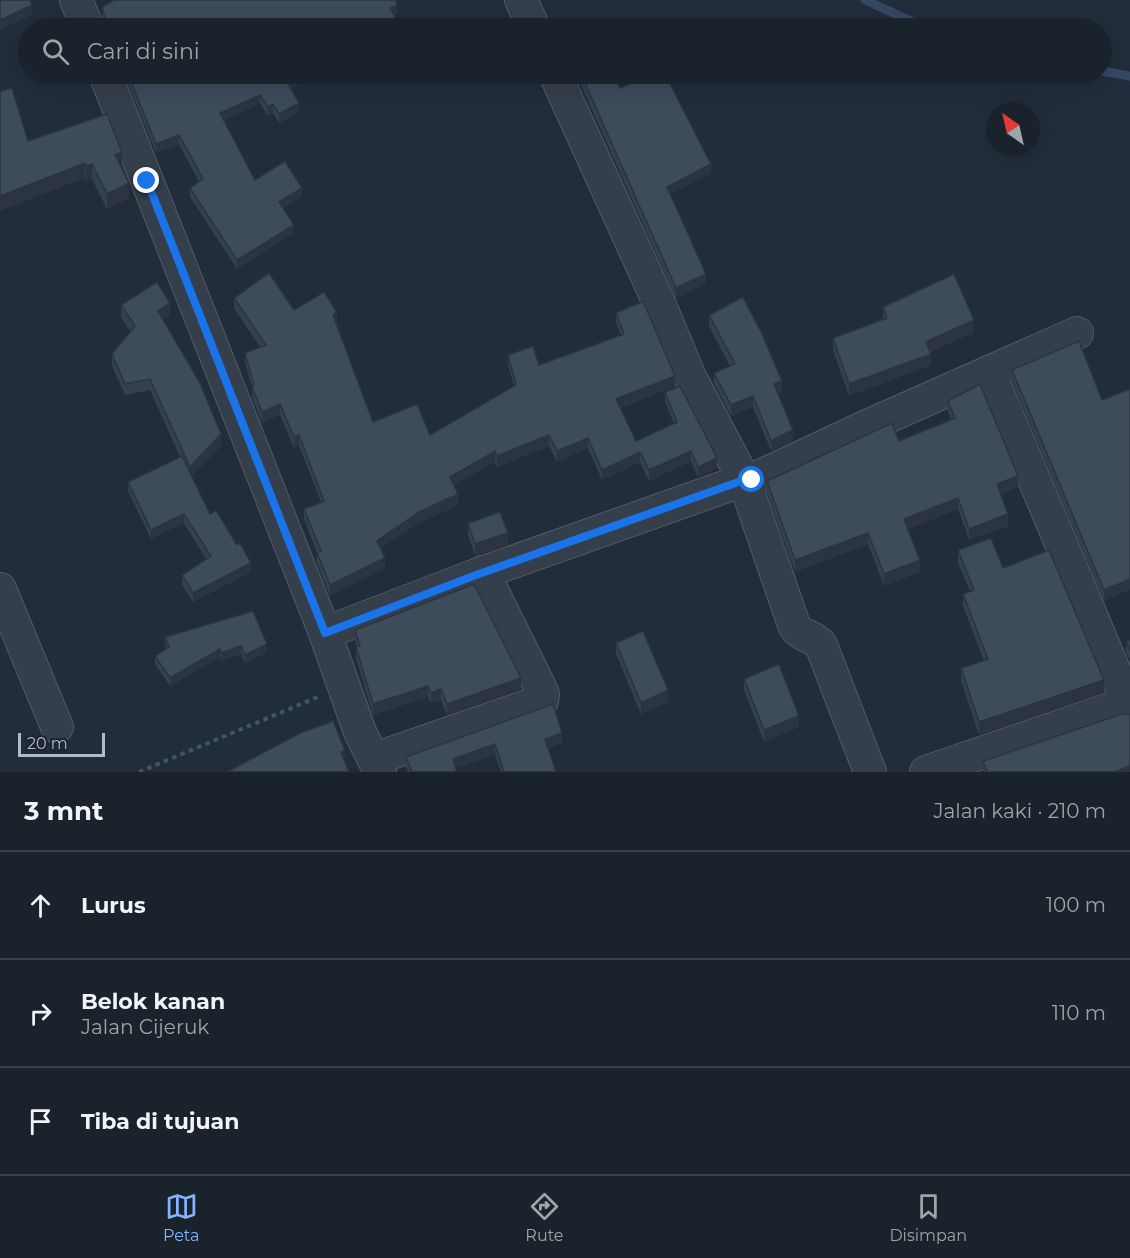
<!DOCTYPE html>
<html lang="id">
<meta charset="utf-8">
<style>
:root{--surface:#1a222c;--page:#272f38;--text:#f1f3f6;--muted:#9fa4a9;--line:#383f48;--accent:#83b3fa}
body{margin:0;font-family:Montserrat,sans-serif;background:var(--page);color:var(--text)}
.compass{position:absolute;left:986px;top:102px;width:54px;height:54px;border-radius:50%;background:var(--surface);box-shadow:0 6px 24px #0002;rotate:326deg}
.scale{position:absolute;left:18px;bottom:15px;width:87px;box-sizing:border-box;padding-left:6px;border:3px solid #b1bac7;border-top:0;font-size:16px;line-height:21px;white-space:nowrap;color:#b1bac7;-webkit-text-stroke:4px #1b2430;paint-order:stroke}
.stop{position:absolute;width:18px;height:18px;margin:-14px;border:4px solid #1a73e8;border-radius:50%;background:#fff}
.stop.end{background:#1a73e8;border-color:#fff;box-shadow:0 2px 6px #0008}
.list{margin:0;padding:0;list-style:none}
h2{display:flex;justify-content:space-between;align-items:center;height:78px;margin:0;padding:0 24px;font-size:26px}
h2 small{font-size:20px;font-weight:400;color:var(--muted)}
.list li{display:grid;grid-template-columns:39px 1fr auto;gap:18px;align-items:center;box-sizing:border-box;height:108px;padding:0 24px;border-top:2px solid var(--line)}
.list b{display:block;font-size:22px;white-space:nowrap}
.list p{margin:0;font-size:20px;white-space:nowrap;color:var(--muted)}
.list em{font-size:20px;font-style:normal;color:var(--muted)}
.icon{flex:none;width:33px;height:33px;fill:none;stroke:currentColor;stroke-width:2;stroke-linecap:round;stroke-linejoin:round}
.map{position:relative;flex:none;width:1130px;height:772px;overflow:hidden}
.search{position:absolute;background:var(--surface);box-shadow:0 6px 24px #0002;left:18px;right:18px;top:18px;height:66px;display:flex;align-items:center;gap:15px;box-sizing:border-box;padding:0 21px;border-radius:33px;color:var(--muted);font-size:22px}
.sheet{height:402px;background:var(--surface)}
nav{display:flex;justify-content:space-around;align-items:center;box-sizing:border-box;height:84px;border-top:2px solid var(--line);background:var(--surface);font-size:16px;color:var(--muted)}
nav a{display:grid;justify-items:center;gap:3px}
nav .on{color:var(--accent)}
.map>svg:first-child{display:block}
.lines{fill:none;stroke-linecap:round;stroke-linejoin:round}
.stream{stroke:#354863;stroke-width:9}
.minor-casing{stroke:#515a66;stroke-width:34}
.path{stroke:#41575a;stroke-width:4;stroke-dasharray:4.5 4.5;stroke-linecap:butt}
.minor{stroke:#353f4b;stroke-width:32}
.wall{fill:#34404e}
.shaded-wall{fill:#2b3440}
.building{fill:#3d4b5b;stroke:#2b3440;stroke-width:1.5}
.route{stroke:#1a73e8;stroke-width:8}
</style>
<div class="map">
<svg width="1130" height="772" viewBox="0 0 1130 772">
<rect width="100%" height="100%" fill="#222d3b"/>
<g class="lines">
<!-- stream -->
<g class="stream">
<polyline points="865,0 926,28"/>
<polyline points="1102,71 1130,76"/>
</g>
<defs>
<g id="minor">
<polyline points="76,0 88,28"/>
<polyline points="521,0 534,28"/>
<polyline points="105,74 325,633 360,732 380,772"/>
<path d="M555 74 660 305 690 377 744 480 794 625C800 637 813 635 821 645L870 772"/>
<polyline points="989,372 1130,708"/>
<polyline points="0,589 57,727"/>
<polyline points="325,633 476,575 744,480 752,480 865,427 1077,333"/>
<polyline points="374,759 542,701 543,694 537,681 483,572"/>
<polyline points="926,772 1130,702"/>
</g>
</defs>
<!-- minor casing -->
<use href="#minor" class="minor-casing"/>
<!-- path -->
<polyline class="path" points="139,772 318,697"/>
<!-- minor -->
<use href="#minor" class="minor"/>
</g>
<!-- wall -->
<g class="wall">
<polygon points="111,0 396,0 397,14 394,15 396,27 393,28 105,28 102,16 102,7 112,1"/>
<polygon points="124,74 314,74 314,75 292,89 299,112 279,123 273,113 268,116 260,104 224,120 255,180 302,196 283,208 294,233 237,269 190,197 190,188 199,182 179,144 156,153"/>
<polygon points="576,74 614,74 620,88 711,173 670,194 706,283 676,298"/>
<polygon points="28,141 122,167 121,167 129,198 107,209 92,179 86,181 85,178"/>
<polygon points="234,298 337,323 373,422 430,435 514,387 508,365 508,355 539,365 621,335 616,323 616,313 675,386 620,408 636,441 674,424 665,402 665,392 717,468 698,477 691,461 649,481 640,462 602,480 588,448 557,462 549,446 497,467 495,462 454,485 458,505 419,523 381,548 385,568 330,596 317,563 317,553 304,519 304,509 321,502 299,446 294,448 280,415 262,423 252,397 252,387 245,363 245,353 260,347 234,308"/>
<polygon points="121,305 170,315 163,319 221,446 192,476 210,514 251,572 193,602 182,585 182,575 206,559 184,523 151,539 128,491 128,482 180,457 150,390 125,395 112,366 112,354 130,331 121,317"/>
<polygon points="883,307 974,332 930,352 931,365 849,396 833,350 833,338 883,320"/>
<polygon points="709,315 782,392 778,394 793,441 771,451 753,407 731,416 714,383 714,373 730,366 709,326"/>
<polygon points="1012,370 1102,400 1130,389 1104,601 1012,381"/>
<polygon points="948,401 1018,487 1001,494 1008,526 969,540 958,509 908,529 920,572 884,586 868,544 795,572 767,493 767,481 899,441 951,420 948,412"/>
<polygon points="468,523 508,545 475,556 468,535"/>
<polygon points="958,550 1003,568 1104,692 979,735 961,681 961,668 984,661 963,606 963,594 970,591 958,563"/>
<polygon points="253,611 267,652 245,663 241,654 221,661 220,657 170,686 155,664 155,656 167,649 165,645 165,637"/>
<polygon points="355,630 521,689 447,715 441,700 431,703 428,697 373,715 356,658 356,647 357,647 355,641"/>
<polygon points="1130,640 1130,660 1126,652 1126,642"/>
<polygon points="616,643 668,702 641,714 616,654"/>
<polygon points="744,679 799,727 764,742 744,690"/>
<polygon points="553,704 562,743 548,748 556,772 501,772 495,755 456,768 457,772 408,772 406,767 406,757"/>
<polygon points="983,761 1130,772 984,772"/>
</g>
<!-- shaded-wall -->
<g class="shaded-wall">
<polygon points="32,5 32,15 0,30 0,20"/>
<polygon points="397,5 397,14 390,16 390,8"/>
<polygon points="396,18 396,27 393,28 374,28"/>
<polygon points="302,74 314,74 314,75 288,92 288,83"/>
<polygon points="260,95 260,104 220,122 220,113"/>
<polygon points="299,103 299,112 279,123 279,114"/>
<polygon points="273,104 273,113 268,116 268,107"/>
<polygon points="179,135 179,144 156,153 156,144"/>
<polygon points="122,152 122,167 115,170 115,155"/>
<polygon points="85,163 85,178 0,211 0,196"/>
<polygon points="92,164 92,179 86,181 86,166"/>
<polygon points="711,164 711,173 667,196 667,187"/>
<polygon points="129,183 129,198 107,209 107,194"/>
<polygon points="302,188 302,196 279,211 279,202"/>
<polygon points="294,225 294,233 237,269 237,260"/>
<polygon points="706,274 706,283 676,298 676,288"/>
<polygon points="170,303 170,315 158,322 158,311"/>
<polygon points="337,312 337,323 333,325 333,315"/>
<polygon points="974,320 974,332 926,354 926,342"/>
<polygon points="931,354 931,365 849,396 849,384"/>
<polygon points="675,376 675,386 616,409 616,399"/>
<polygon points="782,381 782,392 774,395 774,384"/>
<polygon points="753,396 753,407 731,416 731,405"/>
<polygon points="280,404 280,415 262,423 262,412"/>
<polygon points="793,430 793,441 771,451 771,441"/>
<polygon points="221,434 221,446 190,478 190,467"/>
<polygon points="299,435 299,446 294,448 294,437"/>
<polygon points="549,435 549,446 497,467 497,456"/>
<polygon points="588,438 588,448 557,462 557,451"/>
<polygon points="495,451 495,462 450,487 450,477"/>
<polygon points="691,451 691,461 649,481 649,470"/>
<polygon points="640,452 640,462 602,480 602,470"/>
<polygon points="717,458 717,468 698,477 698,467"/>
<polygon points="1018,476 1018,487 997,496 997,484"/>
<polygon points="458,494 458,505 419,523 377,551 377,541 419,512"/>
<polygon points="958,498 958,509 904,531 904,519"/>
<polygon points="184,514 184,523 151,539 151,530"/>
<polygon points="1008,514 1008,526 969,540 969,529"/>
<polygon points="508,533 508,545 475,556 475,544"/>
<polygon points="868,533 868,544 795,572 795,560"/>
<polygon points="385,558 385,568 330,596 330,585"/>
<polygon points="920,560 920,572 884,586 884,574"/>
<polygon points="251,563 251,572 193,602 193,593"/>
<polygon points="1130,579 1130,590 1104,601 1104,590"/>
<polygon points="267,644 267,652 245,663 245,655"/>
<polygon points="241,646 241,654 221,661 221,653"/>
<polygon points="220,649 220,657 170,686 170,678"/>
<polygon points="521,678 521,689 447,715 447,704"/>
<polygon points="1104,680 1104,692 979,735 979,722"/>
<polygon points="428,686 428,697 373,715 373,704"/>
<polygon points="441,689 441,700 431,703 431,693"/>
<polygon points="668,690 668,702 641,714 641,703"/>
<polygon points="799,716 799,727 764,742 764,730"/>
<polygon points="562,733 562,743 545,749 545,739"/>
<polygon points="495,744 495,755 453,769 453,759"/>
<polygon points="345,750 345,761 341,752"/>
<polygon points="1130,766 1130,772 1115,772"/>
</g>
<!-- building -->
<g class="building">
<polygon points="0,0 30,0 32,5 0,20"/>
<polygon points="114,0 396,0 397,5 390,8 396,18 374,28 110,28 106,22 102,7"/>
<polygon points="593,19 597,28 571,28"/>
<polygon points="128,74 302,74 288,83 299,103 279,114 273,104 268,107 260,95 220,113 255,180 285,161 302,188 279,202 294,225 237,260 190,188 203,179 179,135 156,144"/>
<polygon points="581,74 614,74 620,88 643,78 650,74 665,74 711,164 667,187 706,274 676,288"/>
<polygon points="12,88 28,141 107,114 122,152 115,155 129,183 107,194 92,164 86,166 85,163 0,196 0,91"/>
<polygon points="269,273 294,310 324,292 337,312 333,315 373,422 417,404 430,435 516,385 508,355 533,346 539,365 624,334 616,313 643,301 675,376 616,399 636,441 677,422 665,392 680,386 717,458 698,467 691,451 649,470 640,452 602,470 588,438 557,451 549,435 497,456 495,451 450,477 458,494 419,512 377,541 385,558 330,585 317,553 321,551 304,509 324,501 299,435 294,437 280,404 262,412 252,387 254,386 245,353 266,345 234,298"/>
<polygon points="954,274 974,320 926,342 931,354 849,384 833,338 887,318 883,307"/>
<polygon points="157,282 170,303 158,311 200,383 221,434 190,467 150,379 125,384 112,354 135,326 121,305"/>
<polygon points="743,297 763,336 782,381 774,384 793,430 771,441 753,396 731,405 714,373 735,364 709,315"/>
<polygon points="1079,341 1102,400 1130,389 1130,579 1104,590 1012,370"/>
<polygon points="980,384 1018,476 997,484 1008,514 969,529 958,498 904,519 920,560 884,574 868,533 795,560 767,481 892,423 899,441 955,418 948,401"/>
<polygon points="182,456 210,514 216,510 237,545 240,543 251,563 193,593 182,575 211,556 184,514 151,530 128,482"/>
<polygon points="500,512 508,533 475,544 468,523"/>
<polygon points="991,538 1003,568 1049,550 1104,680 979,722 961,668 988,659 963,594 974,590 958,550"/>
<polygon points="474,584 521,678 447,704 441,689 431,693 428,686 373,704 356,647 360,646 355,630"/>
<polygon points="253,611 267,644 245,655 241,646 221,653 220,649 170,678 155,656 169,647 165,637"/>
<polygon points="643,631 668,690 641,703 616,643"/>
<polygon points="1130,640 1130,650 1126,642"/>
<polygon points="779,664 799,716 764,730 744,679"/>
<polygon points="553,704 562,733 545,739 556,772 504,772 495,744 453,759 457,772 412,772 406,757"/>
<polygon points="1122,714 1130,714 1130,766 1115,772 987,772 983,761"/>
<polygon points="333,721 345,750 341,752 349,772 227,772 300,733"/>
</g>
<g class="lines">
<!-- route -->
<polyline class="route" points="147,181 325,633 476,575 744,480 752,480"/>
</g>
</svg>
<svg class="compass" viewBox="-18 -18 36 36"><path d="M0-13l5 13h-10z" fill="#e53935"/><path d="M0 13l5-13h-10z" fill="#9fa4a9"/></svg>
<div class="scale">20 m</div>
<div class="stop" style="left:752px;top:480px"></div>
<div class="stop end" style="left:147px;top:181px"></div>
<div class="search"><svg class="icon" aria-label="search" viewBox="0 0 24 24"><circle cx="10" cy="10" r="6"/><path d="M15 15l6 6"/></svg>Cari di sini</div>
</div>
<section class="sheet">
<h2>3 mnt<small>Jalan kaki · 210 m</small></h2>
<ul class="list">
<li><svg class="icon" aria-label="ahead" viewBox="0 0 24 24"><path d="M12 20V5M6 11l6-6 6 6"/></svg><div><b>Lurus</b></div><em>100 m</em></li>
<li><svg class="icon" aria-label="right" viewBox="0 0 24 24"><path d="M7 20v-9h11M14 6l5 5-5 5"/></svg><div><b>Belok kanan</b><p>Jalan Cijeruk</p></div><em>110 m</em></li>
<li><svg class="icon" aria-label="arrive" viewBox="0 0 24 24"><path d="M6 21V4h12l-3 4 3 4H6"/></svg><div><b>Tiba di tujuan</b></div></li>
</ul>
</section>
<nav>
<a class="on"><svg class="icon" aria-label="map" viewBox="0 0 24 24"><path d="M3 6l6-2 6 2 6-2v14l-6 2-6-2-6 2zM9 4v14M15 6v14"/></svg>Peta</a>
<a><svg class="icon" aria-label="directions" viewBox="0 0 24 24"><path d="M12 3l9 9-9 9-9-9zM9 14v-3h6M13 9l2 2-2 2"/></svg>Rute</a>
<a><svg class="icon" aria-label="saved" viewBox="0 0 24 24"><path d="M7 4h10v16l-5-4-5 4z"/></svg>Disimpan</a>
</nav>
